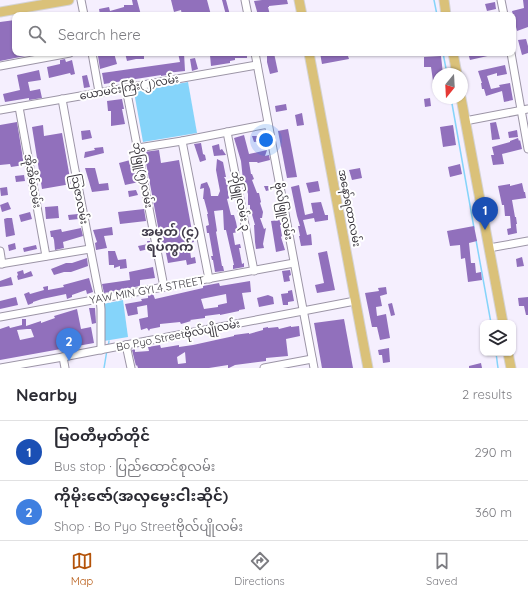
<!DOCTYPE html>
<meta charset="utf-8">
<style>
:root{--surface:#fff;--page:#f7f7f7;--text:#2b2b33;--muted:#7c7c81;--line:#e1e1e2;--accent:#b45309}
body{margin:0;font-family:Quicksand,"Noto Sans Myanmar",sans-serif;background:var(--page);color:var(--text)}
.controls{position:absolute;right:12px;bottom:12px;display:grid;overflow:hidden;border-radius:8px;box-shadow:0 1px 3px #0004}
.controls button{width:36px;height:36px;display:grid;place-items:center;padding:0;border:0;border-bottom:1px solid var(--line);background:var(--surface);color:var(--text);font:20px sans-serif}
.compass{position:absolute;left:432px;top:68px;width:36px;height:36px;border-radius:50%;background:var(--surface);box-shadow:0 1px 3px #0004;rotate:198deg}
.you{position:absolute;left:266px;top:140px;width:14px;height:14px;margin:-10px;border:3px solid #fff;border-radius:50%;background:#1a73e8;box-shadow:0 0 0 6px #1a73e833}
.badge{display:grid;place-items:center;width:26px;height:26px;border-radius:50%;background:var(--accent);color:#fff;font-size:13px;font-weight:700}
.pin{position:absolute;translate:-50% -33px;filter:drop-shadow(0 1px 2px #0008)}
.pin::after{content:'';position:absolute;top:21px;width:14px;height:12px;background:inherit;clip-path:polygon(0 0,100% 0,50% 100%)}
.list{margin:0;padding:0;list-style:none}
h2{display:flex;justify-content:space-between;align-items:center;height:52px;margin:0;padding:0 16px;font-size:17px}
h2 small{font-size:13px;font-weight:400;color:var(--muted)}
.list li{display:grid;grid-template-columns:26px 1fr auto;gap:12px;align-items:center;box-sizing:border-box;height:60px;padding:0 16px;border-top:1px solid var(--line)}
.list b{display:block;font-size:15px;white-space:nowrap}
.list p{margin:0;font-size:13px;white-space:nowrap;color:var(--muted)}
.list em{font-size:13px;font-style:normal;color:var(--muted)}
.icon{flex:none;width:22px;height:22px;fill:none;stroke:currentColor;stroke-width:2;stroke-linecap:round;stroke-linejoin:round}
.map{position:relative;flex:none;width:528px;height:368px;overflow:hidden}
.search{position:absolute;background:var(--surface);box-shadow:0 1px 3px #0004;left:12px;right:12px;top:12px;height:44px;display:flex;align-items:center;gap:10px;box-sizing:border-box;padding:0 14px;border-radius:8px;color:var(--muted);font-size:15px}
.sheet{height:172px;background:var(--surface)}
nav{display:flex;justify-content:space-around;align-items:center;box-sizing:border-box;height:56px;border-top:1px solid var(--line);background:var(--surface);font-size:11px;color:var(--muted)}
nav a{display:grid;justify-items:center;gap:2px}
nav .on{color:var(--accent)}
.map>svg:first-child{display:block}
.water{fill:#85d4fa}
.lines{fill:none;stroke-linecap:round;stroke-linejoin:round}
.stream{stroke:#85d4fa;stroke-width:1.5}
.building{fill:#9170bc;fill-rule:evenodd}
.minor-casing{stroke:#9c95a6;stroke-width:9}
.major-casing{stroke:#d4d3d5;stroke-width:11}
.minor{stroke:#fff;stroke-width:7}
.major{stroke:#dac179;stroke-width:9}
.labels{text-anchor:middle;dominant-baseline:central;stroke-width:4;stroke-linejoin:round;paint-order:stroke}
.street-label{font-size:11px;fill:#3a373e;stroke:#fff}
.quarter-label{font-size:13px;font-weight:bold;fill:#403b49;stroke:#fff}
</style>
<div class="map">
<svg width="528" height="368" viewBox="0 0 528 368">
<rect width="100%" height="100%" fill="#f5effe"/>
<!-- water -->
<g class="water">
<polygon points="188,82 197,133 143,142 134,92"/>
<polygon points="123,300 128,337 104,341 103,304"/>
</g>
<g class="lines">
<!-- stream -->
<g class="stream">
<polyline points="434,0 437,15"/>
<polyline points="443,53 447,74"/>
<polyline points="451,98 474,228"/>
<polyline points="476,240 491,323"/>
<polyline points="108,347 109,341"/>
<polyline points="496,353 498,368"/>
<polyline points="104,368 107,350"/>
</g>
</g>
<!-- building -->
<g class="building">
<polygon points="132,0 137,0 141,15 100,15 99,9 109,7 110,11 124,7 124,5 133,5"/>
<polygon points="171,0 207,0 211,15 182,15 181,10 174,12"/>
<polygon points="222,0 226,0 230,15 226,15"/>
<polygon points="262,0 287,0 288,4 269,6 269,7 268,7 270,15 258,15 254,1"/>
<polygon points="523,0 528,0 528,27 517,31 512,11 524,8"/>
<polygon points="495,2 496,9 487,11 485,4"/>
<polygon points="15,20 15,53 29,53 30,55 0,61 0,22"/>
<polygon points="526,39 528,46 528,53 522,55 518,40"/>
<polygon points="114,53 117,64 100,69 98,56"/>
<polygon points="125,53 144,53 144,59 136,59 127,61"/>
<polygon points="178,53 184,53 185,71 166,73 167,75 161,76 161,75 104,84 102,73 180,62"/>
<polygon points="227,53 229,54 247,53 247,58 235,58 235,60 230,61 230,63 211,66 210,55"/>
<polygon points="267,53 274,53 278,72 270,74 267,62"/>
<polygon points="320,53 347,53 349,59 322,64"/>
<polygon points="468,53 492,53 492,55 470,60"/>
<polygon points="441,56 443,74 438,74 438,81 433,81 431,67 424,67 424,57"/>
<polygon points="195,58 198,69 192,71 190,59"/>
<polygon points="65,59 66,62 72,60 75,74 71,75 70,73 49,78 47,67 60,64 60,60"/>
<polygon points="505,65 507,74 497,76 497,73 487,76 491,89 500,87 499,85 510,83 513,100 504,102 502,91 486,96 484,89 482,89 481,83 482,83 478,71"/>
<polygon points="39,70 41,80 28,82 30,91 40,89 42,98 29,100 29,98 5,102 3,94 20,90 17,75"/>
<polygon points="87,75 90,87 84,88 82,76"/>
<polygon points="430,98 431,106 425,107 424,99"/>
<polygon points="122,99 124,109 122,109 125,124 111,126 111,111 108,111 107,101"/>
<polygon points="286,104 287,110 276,112 275,106"/>
<polygon points="302,113 304,125 297,126 295,115"/>
<polygon points="17,122 24,165 11,167 10,164 0,165 0,125"/>
<polygon points="496,122 500,139 492,140 490,123"/>
<polygon points="43,125 44,136 62,133 71,184 42,189 32,127"/>
<polygon points="453,125 456,145 443,147 440,127"/>
<polygon points="288,129 297,177 287,178 278,131"/>
<polygon points="90,130 92,138 82,140 81,131"/>
<polygon points="517,130 518,137 509,138 508,132"/>
<polygon points="244,135 249,154 267,150 265,156 269,155 270,160 258,163 257,162 249,162 251,174 252,174 254,179 252,180 257,193 259,193 261,202 260,203 263,212 262,218 260,218 264,229 266,228 263,244 264,248 256,249 255,242 254,225 255,225 251,211 250,211 250,205 248,205 248,194 244,180 243,180 241,161 234,138"/>
<polygon points="252,136 259,136 262,141 254,142"/>
<polygon points="518,138 519,141 520,140 522,149 502,154 504,164 493,165 491,155 494,155 492,147 510,142 510,141"/>
<polygon points="201,143 203,154 205,155 206,160 200,162 194,144"/>
<polygon points="219,144 220,150 222,149 226,155 214,156 212,146"/>
<polygon points="103,147 104,153 84,158 85,152 95,150 94,148"/>
<polygon points="159,150 161,163 179,160 194,242 189,243 191,258 195,257 196,263 187,265 186,260 168,263 165,248 162,248 144,152"/>
<polygon points="134,159 139,182 125,185 119,163"/>
<polygon points="217,159 223,162 226,177 224,177 230,187 228,187 228,195 230,198 227,199 231,215 234,215 236,222 238,232 233,233 235,245 240,244 241,248 239,248 242,264 244,263 244,267 233,269 233,265 234,265 226,230 224,230 223,210 214,211 217,231 216,232 222,266 223,266 224,271 215,272 213,260 212,260 211,256 213,256 209,233 207,233 206,226 209,225 207,214 208,214 204,199 203,199 204,188 200,189 201,184 207,182 210,189 211,196 218,196 220,191 216,170"/>
<polygon points="460,164 462,174 450,177 448,167"/>
<polygon points="85,168 95,168 99,184 108,183 109,190 92,192"/>
<polygon points="360,168 362,178 352,180 349,170"/>
<polygon points="24,175 25,181 16,182 15,176"/>
<polygon points="318,181 320,191 309,193 306,183"/>
<polygon points="522,183 524,192 525,192 526,198 512,200 515,217 516,217 517,224 516,224 517,233 508,235 507,229 511,228 510,216 505,216 504,205 502,205 498,186 510,184 510,186"/>
<polygon points="299,185 305,215 313,213 311,203 321,202 325,215 328,215 328,220 315,222 314,218 303,220 307,235 311,234 312,245 301,246 299,236 300,236 298,226 300,226 297,216 291,187"/>
<polygon points="264,186 272,186 274,189 266,191"/>
<polygon points="7,187 8,195 1,196 0,188"/>
<polygon points="136,190 138,195 129,197 128,191"/>
<polygon points="8,202 11,209 2,212 0,205"/>
<polygon points="58,206 59,218 46,219 45,207"/>
<polygon points="144,209 146,221 120,224 118,212"/>
<polygon points="30,212 32,219 21,222 19,215"/>
<polygon points="78,214 79,219 69,220 68,215"/>
<polygon points="7,218 12,218 15,235 6,237 4,219"/>
<polygon points="281,220 282,225 280,225 282,236 281,237 285,250 276,252 271,221"/>
<polygon points="474,226 477,241 469,243 471,263 475,263 476,273 481,272 482,280 468,282 465,258 461,259 460,245 450,246 447,231"/>
<polygon points="112,227 113,235 104,236 107,248 96,250 95,243 97,242 93,230"/>
<polygon points="81,228 83,236 63,242 64,248 55,250 54,240 53,237 51,237 50,231 61,229 62,232"/>
<polygon points="147,241 150,241 152,249 150,250 149,249 140,251 138,246 148,244"/>
<polygon points="15,243 16,249 9,251 8,245"/>
<polygon points="36,245 37,249 24,252 23,248"/>
<polygon points="108,251 115,251 118,260 126,259 127,268 120,269 120,266 114,268 114,265 109,265"/>
<polygon points="327,251 335,290 317,293 315,285 324,283 318,253"/>
<polygon points="522,257 524,266 517,267 516,259"/>
<polygon points="87,258 88,266 71,272 64,272 54,275 51,269 66,263 72,263"/>
<polygon points="153,267 155,278 140,280 140,286 104,293 102,284 130,280 129,272"/>
<polygon points="23,270 24,274 31,271 33,276 18,280 17,276 18,275 17,272"/>
<polygon points="290,270 291,275 289,276 290,281 284,282 282,271"/>
<polygon points="11,277 13,285 0,287 0,281"/>
<polygon points="89,278 93,292 87,294 86,290 72,295 72,297 67,299 66,294 42,299 33,302 33,303 28,305 24,294 29,292 30,294 44,290 43,287 48,286 48,290 64,287 63,285"/>
<path d="M250 281 251 292 242 293 245 309 239 310V311L220 315V314L205 316V318L190 320 191 321 181 324 180 322 160 324V327L150 329 149 331 147 328 141 330 139 319 148 317 147 305 137 307 138 314 128 316 125 304 142 301 141 299 148 298V295H150L153 294 155 299 203 288V286L219 283 220 286ZM226 294 227 303 218 305V307L204 309 201 299Z"/>
<polygon points="386,287 387,294 380,296 382,306 376,307 377,316 386,314 390,338 380,340 377,327 372,327 365,293 379,291 378,288"/>
<polygon points="292,290 294,301 288,302 288,305 283,305 281,294 288,293 288,291"/>
<polygon points="268,295 273,297 274,304 259,307 257,298"/>
<polygon points="16,297 18,305 0,309 0,301"/>
<polygon points="528,297 528,315 526,315 524,306 519,306 518,298"/>
<polygon points="392,303 395,315 391,316 388,304"/>
<polygon points="89,308 95,308 96,323 92,324"/>
<path d="M77 309 81 329 91 327 94 343 0 360V329L9 326 10 328 22 325V319H26V326L41 321V323L55 318 54 316ZM27 329H31L34 337 20 340 17 330Z"/>
<polygon points="344,319 353,368 322,368 314,323"/>
<path d="M291 326V327L299 326 300 336 286 339 288 356 266 358V361L235 365 229 368H228V365L209 368H138L137 365 136 366 132 350 135 349V352L149 351 148 347 160 345 161 348 179 345V347L193 345 234 336V335L249 333V334L263 330V328L268 327V328L278 327 279 329ZM185 352 186 363 178 364 177 357Z"/>
<polygon points="389,348 390,362 383,363 382,355 379,355 378,350"/>
<polygon points="481,363 482,368 469,368 469,366"/>
</g>
<g class="lines">
<defs>
<g id="minor">
<polyline points="81,0 84,15"/>
<polyline points="245,0 248,15"/>
<polyline points="501,0 504,15"/>
<polyline points="92,53 99,92"/>
<polyline points="255,53 314,368"/>
<polyline points="511,53 528,149"/>
<polyline points="0,66 70,53"/>
<polyline points="126,88 164,287"/>
<polyline points="62,99 74,165 100,299 101,309 101,350"/>
<polyline points="19,107 46,256"/>
<polyline points="0,110 257,65"/>
<polyline points="465,121 528,109"/>
<polyline points="227,132 254,271"/>
<polyline points="182,141 209,279"/>
<polyline points="138,148 182,141 268,124"/>
<polyline points="489,248 528,241"/>
<polyline points="0,251 2,264"/>
<polyline points="0,264 90,249"/>
<polyline points="0,317 294,263"/>
<polyline points="126,345 131,368"/>
<polyline points="63,357 65,368"/>
<polyline points="0,368 63,357 355,301"/>
<polyline points="264,368 312,359"/>
</g>
<g id="major">
<polyline points="299,0 302,15"/>
<polyline points="444,0 446,15"/>
<polyline points="0,12 69,0"/>
<polyline points="309,53 368,368"/>
<polyline points="453,53 457,74"/>
<polyline points="461,98 503,323"/>
<polyline points="508,353 511,368"/>
</g>
</defs>
<!-- minor casing -->
<use href="#minor" class="minor-casing"/>
<!-- major casing -->
<use href="#major" class="major-casing"/>
<!-- minor -->
<use href="#minor" class="minor"/>
<!-- major -->
<use href="#major" class="major"/>
</g>
<g class="labels">
<!-- street labels -->
<g class="street-label">
<text transform="translate(129 87) rotate(-10)">ယောမင်းကြီး(၂)လမ်း</text>
<text transform="translate(143 175) rotate(79)">ဘိုဖြူ(၅)လမ်း</text>
<text transform="translate(33 181) rotate(80)">အိုအိမ်လမ်း</text>
<text transform="translate(80 199) rotate(79)">သြဇာလမ်း</text>
<text transform="translate(241 201) rotate(79)">ဘိုဖြူလမ်း ၃</text>
<text transform="translate(350 208) rotate(79)">အနော်ရထာလမ်း</text>
<text transform="translate(284 211) rotate(79)">ဗိုလ်ဖြူလမ်း</text>
<text transform="translate(147 290) rotate(-10)">YAW MIN GYI 4 STREET</text>
<text transform="translate(178 335) rotate(-11)">Bo Pyo Streetဗိုလ်ပျိုလမ်း</text>
</g>
<!-- quarter labels -->
<g class="quarter-label">
<text x="170" y="231">အမှတ် (၄)<tspan x="170" dy="15">ရပ်ကွက်</tspan></text>
</g>
</g>
</svg>
<div class="controls">
<button><svg class="icon" aria-label="layers" viewBox="0 0 24 24"><path d="M12 4l9 5-9 5-9-5zM3 14l9 5 9-5"/></svg></button>
</div>
<svg class="compass" viewBox="-18 -18 36 36"><path d="M0-13l5 13h-10z" fill="#e53935"/><path d="M0 13l5-13h-10z" fill="#7c7c81"/></svg>
<div class="you"></div>
<div class="pin badge" style="left:485px;top:230px;background:#1a4fb4">1</div>
<div class="pin badge" style="left:69px;top:361px;background:#3f7fe0">2</div>
<div class="search"><svg class="icon" aria-label="search" viewBox="0 0 24 24"><circle cx="10" cy="10" r="6"/><path d="M15 15l6 6"/></svg>Search here</div>
</div>
<section class="sheet">
<h2>Nearby<small>2 results</small></h2>
<ul class="list">
<li><span class="badge" style="background:#1a4fb4">1</span><div><b>မြဝတီမှတ်တိုင်</b><p>Bus stop · ပြည်ထောင်စုလမ်း</p></div><em>290 m</em></li>
<li><span class="badge" style="background:#3f7fe0">2</span><div><b>ကိုမိုးဇော်(အလှမွေးငါးဆိုင်)</b><p>Shop · Bo Pyo Streetဗိုလ်ပျိုလမ်း</p></div><em>360 m</em></li>
</ul>
</section>
<nav>
<a class="on"><svg class="icon" aria-label="map" viewBox="0 0 24 24"><path d="M3 6l6-2 6 2 6-2v14l-6 2-6-2-6 2zM9 4v14M15 6v14"/></svg>Map</a>
<a><svg class="icon" aria-label="directions" viewBox="0 0 24 24"><path d="M12 3l9 9-9 9-9-9zM9 14v-3h6M13 9l2 2-2 2"/></svg>Directions</a>
<a><svg class="icon" aria-label="saved" viewBox="0 0 24 24"><path d="M7 4h10v16l-5-4-5 4z"/></svg>Saved</a>
</nav>
